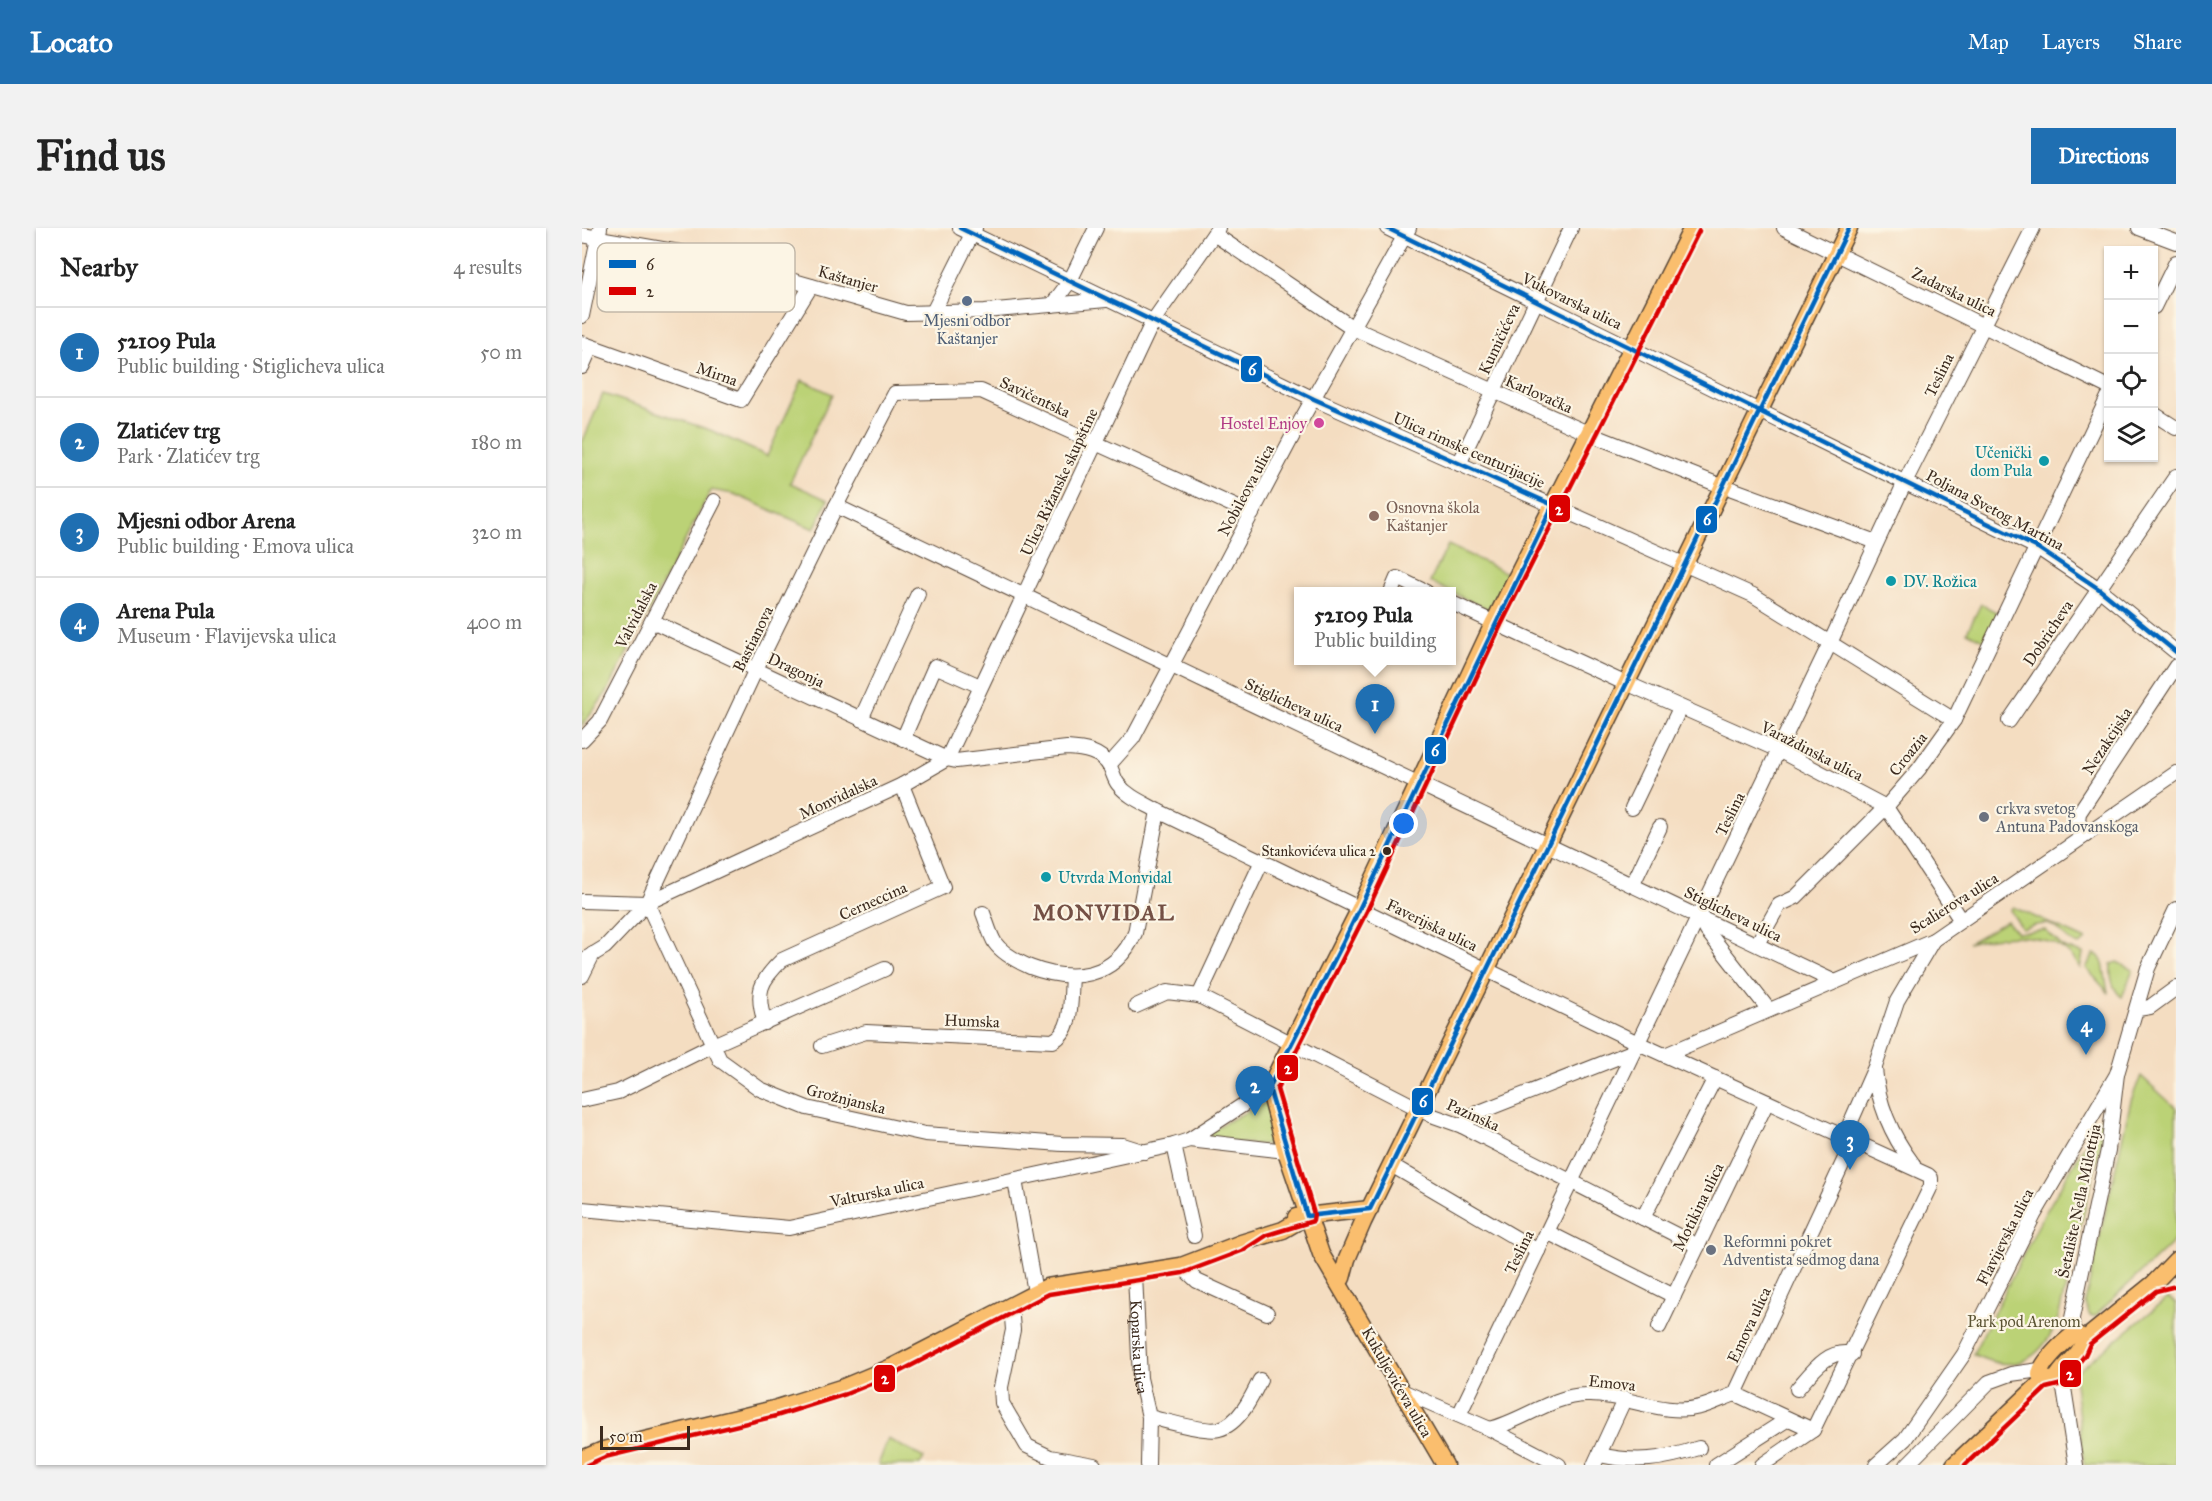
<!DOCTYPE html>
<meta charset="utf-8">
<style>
:root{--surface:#fff;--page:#f2f2f2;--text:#222;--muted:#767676;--line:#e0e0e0;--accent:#1f6fb2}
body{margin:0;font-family:"IM FELL Great Primer",serif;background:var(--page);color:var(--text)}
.controls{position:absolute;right:18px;top:18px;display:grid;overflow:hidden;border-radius:0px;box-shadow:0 2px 4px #0004}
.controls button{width:54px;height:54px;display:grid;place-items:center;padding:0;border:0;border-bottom:2px solid var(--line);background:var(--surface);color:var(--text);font:30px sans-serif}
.scale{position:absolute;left:18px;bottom:15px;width:90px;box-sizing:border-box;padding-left:6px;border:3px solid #3b2a1e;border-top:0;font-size:16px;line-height:21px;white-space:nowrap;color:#3b2a1e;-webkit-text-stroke:4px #fcf5e5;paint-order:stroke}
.you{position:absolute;left:822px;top:596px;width:21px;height:21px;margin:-15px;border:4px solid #fff;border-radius:50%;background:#1a73e8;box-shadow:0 0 0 9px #1a73e833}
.badge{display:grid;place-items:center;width:39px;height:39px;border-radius:50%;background:var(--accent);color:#fff;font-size:20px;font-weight:700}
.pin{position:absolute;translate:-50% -50px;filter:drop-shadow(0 2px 3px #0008)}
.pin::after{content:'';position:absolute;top:32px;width:21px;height:18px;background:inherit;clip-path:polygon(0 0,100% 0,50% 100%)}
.popup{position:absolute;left:712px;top:359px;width:162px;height:78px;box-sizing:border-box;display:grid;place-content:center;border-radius:0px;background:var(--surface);filter:drop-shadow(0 2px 4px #0005);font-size:20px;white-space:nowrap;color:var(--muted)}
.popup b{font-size:22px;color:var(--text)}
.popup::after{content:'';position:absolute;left:50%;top:100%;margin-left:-12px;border:12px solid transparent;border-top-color:var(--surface)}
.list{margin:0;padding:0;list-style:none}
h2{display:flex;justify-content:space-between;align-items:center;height:78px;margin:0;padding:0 24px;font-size:26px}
h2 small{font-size:20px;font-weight:400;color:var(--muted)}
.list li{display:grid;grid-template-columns:39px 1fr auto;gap:18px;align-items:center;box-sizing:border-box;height:90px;padding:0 24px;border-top:2px solid var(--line)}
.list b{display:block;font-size:22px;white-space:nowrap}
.list p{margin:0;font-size:20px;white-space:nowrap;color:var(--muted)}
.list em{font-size:20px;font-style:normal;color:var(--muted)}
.icon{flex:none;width:33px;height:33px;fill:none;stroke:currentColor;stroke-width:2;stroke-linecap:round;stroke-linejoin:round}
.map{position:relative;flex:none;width:1594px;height:1237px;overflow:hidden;border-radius:0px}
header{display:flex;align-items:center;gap:36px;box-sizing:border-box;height:84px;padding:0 30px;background:var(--accent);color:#fff}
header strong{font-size:28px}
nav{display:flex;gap:33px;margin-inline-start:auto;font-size:21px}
.intro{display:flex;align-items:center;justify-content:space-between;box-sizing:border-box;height:144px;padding:0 36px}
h1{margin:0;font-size:42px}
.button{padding:15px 27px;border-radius:0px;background:var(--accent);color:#fff;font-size:21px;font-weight:700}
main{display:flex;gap:36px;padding:0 36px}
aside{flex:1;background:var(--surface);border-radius:0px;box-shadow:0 2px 4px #0004}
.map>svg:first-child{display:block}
.green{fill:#bbd276;stroke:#7b7e4a;stroke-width:1.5}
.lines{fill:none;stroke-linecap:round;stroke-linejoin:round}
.minor-casing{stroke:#574536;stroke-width:16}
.major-casing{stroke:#574536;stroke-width:19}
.minor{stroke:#fff;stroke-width:14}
.major{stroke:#fabe6e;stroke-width:16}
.bus-1-casing{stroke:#fcf5e5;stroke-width:9}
.bus-2-casing{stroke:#fcf5e5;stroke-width:9}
.bus-1{stroke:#0065bd;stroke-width:4.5}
.bus-2{stroke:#db0000;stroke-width:4.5}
.service-dot{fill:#5c6f8a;stroke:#fcf5e5;stroke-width:2}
.hotel-dot{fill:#d1479c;stroke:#fcf5e5;stroke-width:2}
.culture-dot{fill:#0f9aa8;stroke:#fcf5e5;stroke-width:2}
.education-dot{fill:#8d6e63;stroke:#fcf5e5;stroke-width:2}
.worship-dot{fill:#6b7280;stroke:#fcf5e5;stroke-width:2}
.bus-dot{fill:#3b2a1e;stroke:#fcf5e5;stroke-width:2}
.labels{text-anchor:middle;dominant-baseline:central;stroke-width:4.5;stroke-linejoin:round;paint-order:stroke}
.bus-label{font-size:14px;fill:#3b2a1e;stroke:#fcf5e5;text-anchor:end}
.street-label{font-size:16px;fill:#3b2a1e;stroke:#fcf5e5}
.service-label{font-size:16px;fill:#4e5e75;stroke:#fcf5e5}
.hotel-label{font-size:16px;fill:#b23c85;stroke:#fcf5e5;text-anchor:end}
.culture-label{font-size:16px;fill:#0d838f;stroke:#fcf5e5;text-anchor:start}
.education-label{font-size:16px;fill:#785e54;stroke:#fcf5e5;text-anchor:start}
.worship-label{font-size:16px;fill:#5b616d;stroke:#fcf5e5;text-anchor:start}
.park-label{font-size:16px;fill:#5b5434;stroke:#fcf5e5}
.district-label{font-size:22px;font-weight:bold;letter-spacing:1.5px;fill:#745045;stroke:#fcf5e5}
.key{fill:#fcf5e5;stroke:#c2b8a9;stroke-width:1.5}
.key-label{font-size:16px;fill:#3b2a1e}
.line-badge{stroke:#fcf5e5;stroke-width:2}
.badge-label{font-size:16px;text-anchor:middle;font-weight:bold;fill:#fff}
</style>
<header>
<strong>Locato</strong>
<nav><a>Map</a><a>Layers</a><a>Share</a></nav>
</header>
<div class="intro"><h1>Find us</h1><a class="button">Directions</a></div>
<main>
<aside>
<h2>Nearby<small>4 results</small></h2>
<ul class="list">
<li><span class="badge">1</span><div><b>52109 Pula</b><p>Public building · Stiglicheva ulica</p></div><em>50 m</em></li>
<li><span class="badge">2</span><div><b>Zlatićev trg</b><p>Park · Zlatićev trg</p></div><em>180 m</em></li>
<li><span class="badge">3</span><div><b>Mjesni odbor Arena</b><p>Public building · Emova ulica</p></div><em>320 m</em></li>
<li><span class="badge">4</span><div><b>Arena Pula</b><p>Museum · Flavijevska ulica</p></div><em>400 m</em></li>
</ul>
</aside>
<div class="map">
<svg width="1594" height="1237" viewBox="0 0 1594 1237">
<rect width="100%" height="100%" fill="#fcf5e5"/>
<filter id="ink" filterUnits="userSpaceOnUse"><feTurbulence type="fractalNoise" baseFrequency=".0167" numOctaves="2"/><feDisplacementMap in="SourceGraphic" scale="12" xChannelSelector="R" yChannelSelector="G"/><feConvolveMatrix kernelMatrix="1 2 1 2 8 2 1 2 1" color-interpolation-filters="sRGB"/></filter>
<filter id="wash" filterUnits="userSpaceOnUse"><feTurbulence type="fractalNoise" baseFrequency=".008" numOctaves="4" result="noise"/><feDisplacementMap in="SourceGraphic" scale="24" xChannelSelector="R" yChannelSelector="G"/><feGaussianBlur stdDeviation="1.35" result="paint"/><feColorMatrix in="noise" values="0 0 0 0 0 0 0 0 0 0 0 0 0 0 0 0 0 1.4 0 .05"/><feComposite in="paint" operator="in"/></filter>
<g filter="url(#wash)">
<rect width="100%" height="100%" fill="#f4ddc1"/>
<!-- green -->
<g class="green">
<polygon points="220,152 250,166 208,255 246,272 232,301 152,266 129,262 25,464 0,498 0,215 21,166 128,202 185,228"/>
<polygon points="866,317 927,346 909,383 848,354"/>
<polygon points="1399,376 1416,385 1403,413 1385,404"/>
<path d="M1431 679 1504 712 1498 717C1482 714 1480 699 1465 696 1457 695 1448 699 1440 701L1428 682Z"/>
<path d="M1425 693 1435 705 1463 702 1482 720 1501 725 1498 740C1477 701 1421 705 1386 715Z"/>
<polygon points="1512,726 1517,728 1521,735 1526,764 1504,740"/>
<path d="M1535 734 1551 742 1540 769C1530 762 1528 747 1529 736Z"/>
<polygon points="1559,848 1594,880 1594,1011 1513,1088 1508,1088 1503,1075 1505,1065 1549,872"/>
<polygon points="686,873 699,918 630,913 627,903"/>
<path d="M1529 876 1475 1094C1458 1133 1431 1147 1391 1126L1459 992 1526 877Z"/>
<polygon points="1586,1070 1594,1075 1594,1237 1502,1237 1492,1146"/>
<polygon points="306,1211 342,1230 338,1237 296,1237"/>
</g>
</g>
<g filter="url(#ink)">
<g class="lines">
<defs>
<g id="minor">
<polyline points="378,0 732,171 1171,367 1372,492"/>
<polyline points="805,0 1456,320 1517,361 1594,424"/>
<polyline points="1202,0 1526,159"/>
<polyline points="1557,0 1594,14"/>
<polyline points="632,6 771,100 1008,206 1132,255"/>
<polyline points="0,7 132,30 324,85 403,83 524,72"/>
<polyline points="470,77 488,53 514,0"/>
<polyline points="1572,79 1594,34"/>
<polyline points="350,86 393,0"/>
<polyline points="0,88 18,0"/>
<polyline points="0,115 159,172 229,58"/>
<polyline points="0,139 9,119"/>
<polyline points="1572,186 1594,200"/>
<polyline points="877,236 989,0"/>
<polyline points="1150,261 1294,314"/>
<polyline points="254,278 1253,754"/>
<polyline points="809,364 815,350 844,364"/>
<polyline points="870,375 1038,453"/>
<polyline points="70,393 365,531 571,93 636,0"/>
<polyline points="1051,458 1196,522 1304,579 1378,691"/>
<polyline points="279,491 336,366"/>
<polyline points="1427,493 1594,248"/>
<polyline points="321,511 353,438 398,458"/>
<polyline points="0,512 18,493 132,273"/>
<polyline points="527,537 551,510 718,194 827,0"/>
<polyline points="1050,580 1098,480"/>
<polyline points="1504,607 1496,593 1497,585 1594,438"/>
<polyline points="1051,656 1078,599"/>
<path d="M0 673 65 675 320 557 365 531 374 533 485 520C501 521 519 523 528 539 531 544 532 551 536 556 546 569 562 575 576 583L1056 815 1346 947 1349 950V958L1231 1202 1180 1237"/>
<polyline points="65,675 138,832 178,861 225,880 343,906 480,916 541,917 563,924"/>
<path d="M401 685C405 695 408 707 413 715 420 725 437 734 448 739 490 755 533 751 553 705L576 583"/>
<polyline points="1117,688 1125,703 1187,782"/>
<polyline points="1175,716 1197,677 1214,669 1304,579 1337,541 1372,492 1526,169"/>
<polyline points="0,733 23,719 65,675 174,441 254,278 313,165 399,163 670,286"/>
<polyline points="0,748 11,726"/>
<polyline points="617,768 680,633"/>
<polyline points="554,778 585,764 617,768 849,887 880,898 1116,1018"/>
<polyline points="1556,781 1568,779 1594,760"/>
<path d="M183 795C173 764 178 753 200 732L361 659 320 557"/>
<path d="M240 818 284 804 471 813C492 802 488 771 490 749"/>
<polyline points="1083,827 1351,712 1594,545"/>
<path d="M1293 841C1296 876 1310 908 1331 936"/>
<polyline points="0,872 36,864 131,817 303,741"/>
<polyline points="880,898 895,885 1052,823"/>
<polyline points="1263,907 1293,839 1315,773 1351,712"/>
<polyline points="607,912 704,923"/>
<polyline points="592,917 612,1008"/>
<polyline points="811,938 956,1023"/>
<polyline points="433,952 453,1064"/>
<polyline points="0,981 207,1000 592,917 607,912 687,860"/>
<polyline points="1061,990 1133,850"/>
<polyline points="965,1004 1092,1068"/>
<polyline points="599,1038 615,1053 685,1085"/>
<path id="s1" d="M553 1047 558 1150 567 1189C582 1192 624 1205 637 1201 657 1196 670 1169 678 1152"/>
<polyline points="429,1077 431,1102 419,1159 420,1175 445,1218 468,1229 512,1237"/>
<polyline points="1077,1099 1185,874"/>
<polyline points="1491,1107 1490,1090 1526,922 1535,846"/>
<polyline points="1474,1151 1482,1160 1494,1237"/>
<path d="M1215 1161C1230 1144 1246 1120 1270 1126"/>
<polyline points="820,1163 908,1201 977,1237"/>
<polyline points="1153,1166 1272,911"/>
<polyline points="1153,1166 1231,1202"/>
<polyline points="877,1187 1248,415 1323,254 1451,0"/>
<path d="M908 1201C940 1193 970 1168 1003 1167 1041 1165 1081 1189 1118 1179 1130 1176 1141 1170 1153 1166"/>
<path d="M1017 1227C1055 1235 1080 1232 1117 1220"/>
<polyline points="566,1237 567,1189"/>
<polyline points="1012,1237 1043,1170"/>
<polyline points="1134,1237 1206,1191"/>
<polyline points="1294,1237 1323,1211 1382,1126 1452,987 1535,846 1566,740 1594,681"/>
<polyline points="1325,1237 1407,1154 1429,1146 1458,1142"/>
</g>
<g id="major">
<polyline points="714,989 788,981"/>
<polyline points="760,1050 765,1031 781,994 1267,0"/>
<path d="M1461 1153 1458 1147C1458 1136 1481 1114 1491 1107L1498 1108 1502 1112"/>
<polyline points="0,1231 21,1222 192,1181 262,1159 310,1139 465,1059 599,1038 659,1015 701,1002 725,988"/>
<polyline points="863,1237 739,1026 704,923 687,860 778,680 912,394 1110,0"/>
<path d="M1372 1237 1461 1153 1474 1151C1481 1137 1499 1128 1502 1112L1571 1056 1594 1032"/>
</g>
</defs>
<!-- minor casing -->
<use href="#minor" class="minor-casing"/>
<!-- major casing -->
<use href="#major" class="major-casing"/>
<!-- minor -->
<use href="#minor" class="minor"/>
<!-- major -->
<use href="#major" class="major"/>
<defs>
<g id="bus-1">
<polyline points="378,0 732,171 971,277 761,715 687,860 725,988 788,981 1267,0"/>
<polyline points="805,0 1456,320 1517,361 1594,424"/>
</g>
<g id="bus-2">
<polyline points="5,1237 23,1229 194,1188 264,1166 313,1146 467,1066 601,1045 662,1022 685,1007 731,993 732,986 695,861 785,683 919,397 1117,3"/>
<polyline points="1383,1237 1464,1160 1480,1156 1503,1127 1508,1116 1574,1063 1594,1058"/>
</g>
</defs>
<!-- bus-1 casing -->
<use href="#bus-1" class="bus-1-casing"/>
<!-- bus-2 casing -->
<use href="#bus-2" class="bus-2-casing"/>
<!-- bus-1 -->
<use href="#bus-1" class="bus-1"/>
<!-- bus-2 -->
<use href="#bus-2" class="bus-2"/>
</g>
</g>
<!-- markers -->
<circle class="service-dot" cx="385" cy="73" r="6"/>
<circle class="hotel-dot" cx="737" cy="195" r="6"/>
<g class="culture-dot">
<circle cx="1462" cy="233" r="6"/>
<circle cx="1309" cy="353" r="6"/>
<circle cx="464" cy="649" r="6"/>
</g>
<circle class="education-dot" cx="792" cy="288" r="6"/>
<g class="worship-dot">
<circle cx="1402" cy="589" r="6"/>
<circle cx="1129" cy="1022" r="6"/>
</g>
<circle class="bus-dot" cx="805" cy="623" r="5"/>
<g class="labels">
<!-- bus labels -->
<g class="bus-label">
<text x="794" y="623">Stankovićeva ulica 2</text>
</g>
<!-- street labels -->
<g class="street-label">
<text transform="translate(266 51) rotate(16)">Kaštanjer</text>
<text transform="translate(1372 64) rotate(26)">Zadarska ulica</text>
<text transform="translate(990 73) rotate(26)">Vukovarska ulica</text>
<text transform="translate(917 111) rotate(-65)">Kumičićeva</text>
<text transform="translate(135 146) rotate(19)">Mirna</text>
<text transform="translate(1357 147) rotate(-64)">Teslina</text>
<text transform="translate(957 166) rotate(24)">Karlovačka</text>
<text transform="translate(453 169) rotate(25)">Savičentska</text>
<text transform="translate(887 222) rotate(24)">Ulica rimske centurijacije</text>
<text transform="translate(477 254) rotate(-65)">Ulica Rižanske skupštine</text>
<text transform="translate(664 262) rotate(-62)">Nobileova ulica</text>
<text transform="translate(1413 282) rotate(28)">Poljana Svetog Martina</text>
<text transform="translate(54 387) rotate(-63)">Valvidalska</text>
<text transform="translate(1466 405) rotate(-56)">Dobricheva</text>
<text transform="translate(171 411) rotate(-64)">Bastianova</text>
<text transform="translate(214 442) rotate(25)">Dragonja</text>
<text transform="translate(712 477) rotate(25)">Stiglicheva ulica</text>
<text transform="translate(1525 513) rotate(-57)">Nezakcijska</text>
<text transform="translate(1230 523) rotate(27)">Varaždinska ulica</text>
<text transform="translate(1326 526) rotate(-52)">Croazia</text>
<text transform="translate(256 569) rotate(-25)">Monvidalska</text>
<text transform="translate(1148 586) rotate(-64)">Teslina</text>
<text transform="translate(291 673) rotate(-24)">Cerneccina</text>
<text transform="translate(1372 675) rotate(-32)">Scalierova ulica</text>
<text transform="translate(1151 686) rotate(26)">Stiglicheva ulica</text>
<text transform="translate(850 697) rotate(26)">Faverijska ulica</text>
<text transform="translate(390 793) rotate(2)">Humska</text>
<text transform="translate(264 871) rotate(14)">Grožnjanska</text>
<text transform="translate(891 887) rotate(24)">Pazinska</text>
<text transform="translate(295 964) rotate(-12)">Valturska ulica</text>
<text transform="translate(1497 973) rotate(-78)">Šetalište Nella Milottija</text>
<text transform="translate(1116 979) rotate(-64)">Motikina ulica</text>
<text transform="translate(1423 1009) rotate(-63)">Flavijevska ulica</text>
<text transform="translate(937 1024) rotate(-64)">Teslina</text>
<text transform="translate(1167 1097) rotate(-65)">Emova ulica</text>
<text stroke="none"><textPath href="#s1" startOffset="72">Koparska ulica</textPath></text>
<text transform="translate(815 1154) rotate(60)">Kukuljevićeva ulica</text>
<text transform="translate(1030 1155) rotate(6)">Emova</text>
</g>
<!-- service labels -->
<g class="service-label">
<text x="385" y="92">Mjesni odbor<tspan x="385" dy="18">Kaštanjer</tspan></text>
</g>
<!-- hotel labels -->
<g class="hotel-label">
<text x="725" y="195">Hostel Enjoy</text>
</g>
<!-- culture labels -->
<g class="culture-label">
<text x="1450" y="224" text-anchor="end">Učenički<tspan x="1450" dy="18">dom Pula</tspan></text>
<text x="1321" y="353">DV. Rožica</text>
<text x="476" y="649">Utvrda Monvidal</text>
</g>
<!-- education labels -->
<g class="education-label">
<text x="804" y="279">Osnovna škola<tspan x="804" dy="18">Kaštanjer</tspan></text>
</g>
<!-- worship labels -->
<g class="worship-label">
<text x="1414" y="580">crkva svetog<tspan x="1414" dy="18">Antuna Padovanskoga</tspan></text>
<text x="1141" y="1013">Reformni pokret<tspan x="1141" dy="18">Adventista sedmog dana</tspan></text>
</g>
<!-- park labels -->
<g class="park-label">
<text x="1442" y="1093">Park pod Arenom</text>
</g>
<!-- district labels -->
<g class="district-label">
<text x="522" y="684">MONVIDAL</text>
</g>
</g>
<!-- legend -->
<rect x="15" y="15" width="198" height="69" rx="9" class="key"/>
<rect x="27" y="32" width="27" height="8" fill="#0065bd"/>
<rect x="27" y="59" width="27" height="8" fill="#db0000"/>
<g class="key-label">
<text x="64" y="42">6</text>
<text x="64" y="69">2</text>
</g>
<g class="line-badge">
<rect x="658" y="127" width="23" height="28" rx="6" fill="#0065bd"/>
<rect x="966" y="266" width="23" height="29" rx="6" fill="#db0000"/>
<rect x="1113" y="277" width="23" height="29" rx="6" fill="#0065bd"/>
<rect x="842" y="508" width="23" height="29" rx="6" fill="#0065bd"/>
<rect x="694" y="826" width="23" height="28" rx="6" fill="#db0000"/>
<rect x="829" y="859" width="23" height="29" rx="6" fill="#0065bd"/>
<rect x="1477" y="1131" width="23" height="29" rx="6" fill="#db0000"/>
<rect x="291" y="1136" width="23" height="29" rx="6" fill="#db0000"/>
</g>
<g class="badge-label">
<text x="670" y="147">6</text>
<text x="977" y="287">2</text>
<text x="1125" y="297">6</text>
<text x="853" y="528">6</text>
<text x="706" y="846">2</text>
<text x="841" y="879">6</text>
<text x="1488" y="1152">2</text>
<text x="303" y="1156">2</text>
</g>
</svg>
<div class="controls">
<button>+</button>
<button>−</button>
<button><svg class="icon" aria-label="locate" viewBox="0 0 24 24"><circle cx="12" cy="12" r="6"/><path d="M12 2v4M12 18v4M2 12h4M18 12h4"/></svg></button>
<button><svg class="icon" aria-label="layers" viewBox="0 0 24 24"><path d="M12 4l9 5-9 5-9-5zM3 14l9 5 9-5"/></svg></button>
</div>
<div class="scale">50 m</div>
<div class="you"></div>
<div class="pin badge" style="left:793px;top:506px">1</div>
<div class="popup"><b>52109 Pula</b>Public building</div>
<div class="pin badge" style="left:673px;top:888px">2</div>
<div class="pin badge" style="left:1268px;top:942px">3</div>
<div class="pin badge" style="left:1504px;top:827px">4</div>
</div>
</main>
